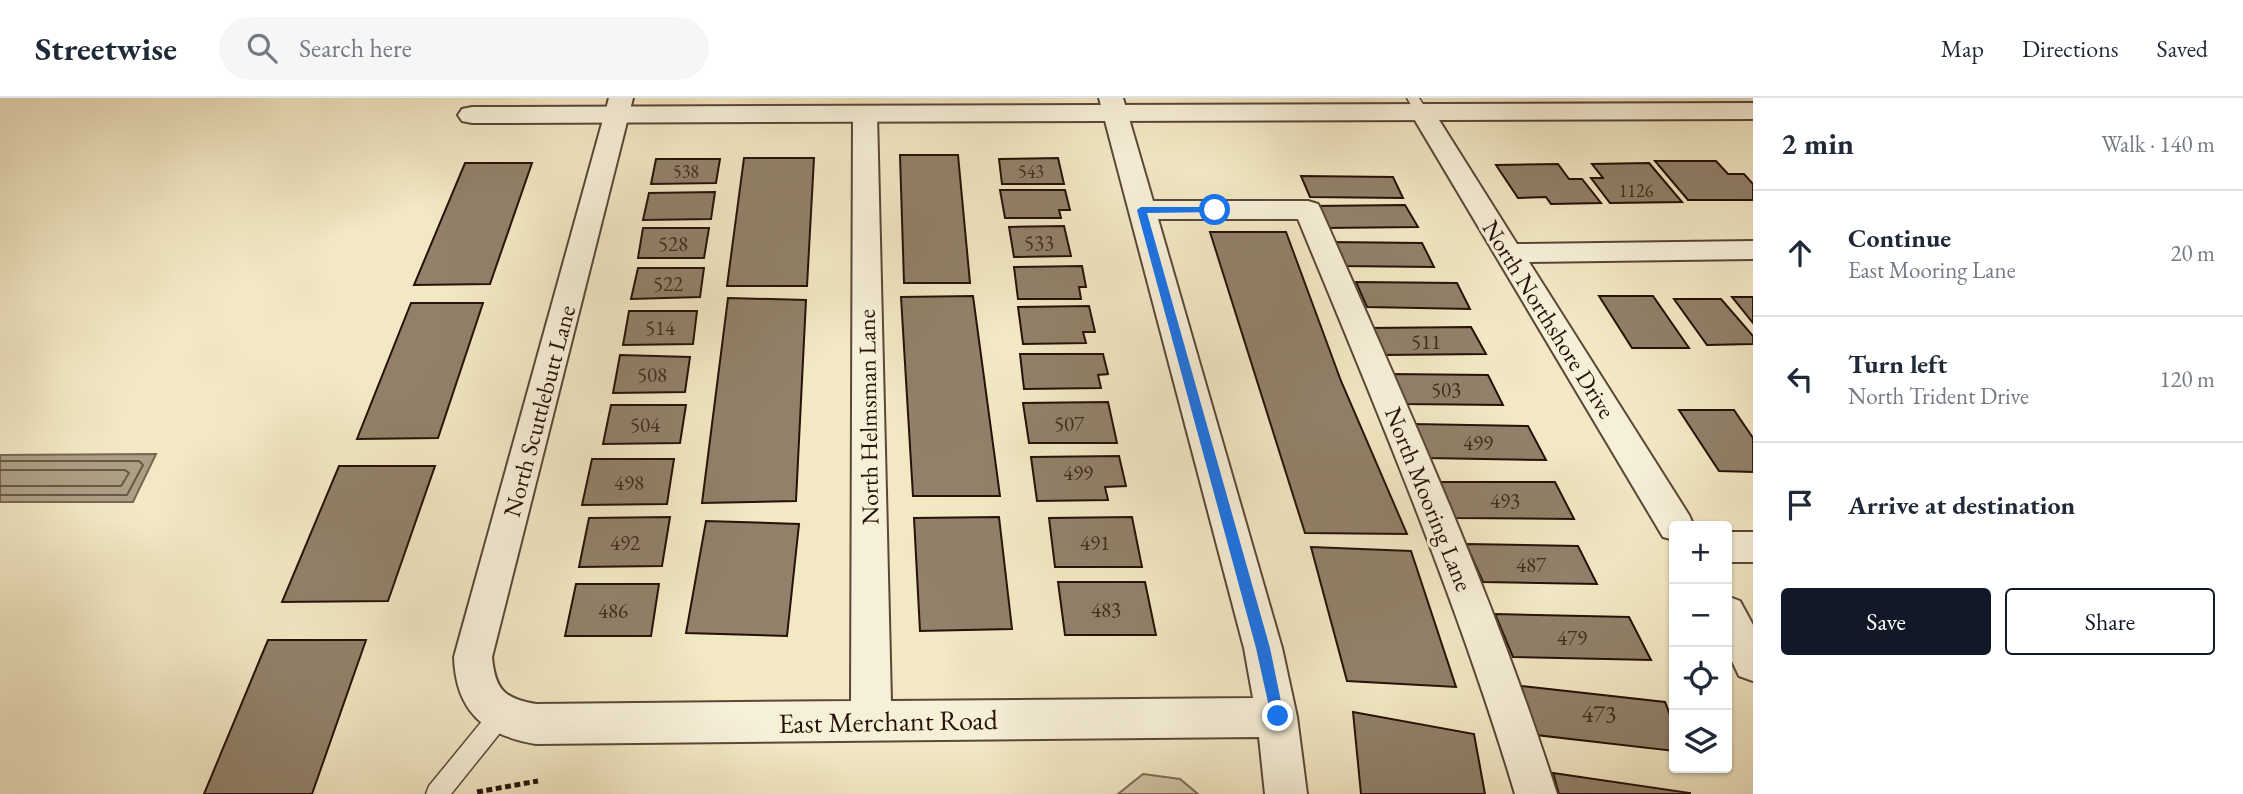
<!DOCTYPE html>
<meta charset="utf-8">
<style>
:root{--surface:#fff;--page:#f6f6f7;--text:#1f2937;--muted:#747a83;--line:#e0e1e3;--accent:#111827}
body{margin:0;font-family:"EB Garamond",serif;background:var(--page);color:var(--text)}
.controls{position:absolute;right:21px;bottom:21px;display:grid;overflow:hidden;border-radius:7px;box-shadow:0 2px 5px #0004}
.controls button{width:63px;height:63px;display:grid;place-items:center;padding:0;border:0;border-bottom:2px solid var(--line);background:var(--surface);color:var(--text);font:35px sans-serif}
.stop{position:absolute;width:21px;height:21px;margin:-16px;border:5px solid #1a73e8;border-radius:50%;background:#fff}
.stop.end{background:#1a73e8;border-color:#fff;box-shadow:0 2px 7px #0008}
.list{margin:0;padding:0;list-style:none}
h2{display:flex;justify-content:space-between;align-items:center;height:91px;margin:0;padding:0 28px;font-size:30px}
h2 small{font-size:23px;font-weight:400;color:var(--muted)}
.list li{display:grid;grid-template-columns:46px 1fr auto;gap:21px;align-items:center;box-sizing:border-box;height:126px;padding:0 28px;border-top:2px solid var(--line)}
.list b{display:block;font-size:26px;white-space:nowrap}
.list p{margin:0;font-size:23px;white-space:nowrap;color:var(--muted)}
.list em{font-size:23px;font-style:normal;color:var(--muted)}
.actions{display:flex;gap:14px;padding:21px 28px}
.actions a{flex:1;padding:16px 0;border:2px solid var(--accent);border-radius:7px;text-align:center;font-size:24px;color:var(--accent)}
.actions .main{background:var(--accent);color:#fff}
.icon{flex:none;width:38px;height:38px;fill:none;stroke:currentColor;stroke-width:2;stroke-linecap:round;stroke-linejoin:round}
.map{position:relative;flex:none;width:1753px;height:696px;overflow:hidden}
header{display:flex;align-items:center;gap:42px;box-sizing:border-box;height:98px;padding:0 35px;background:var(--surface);border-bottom:2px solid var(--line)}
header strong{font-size:33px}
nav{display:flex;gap:38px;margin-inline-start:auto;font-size:24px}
.search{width:490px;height:63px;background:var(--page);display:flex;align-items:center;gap:18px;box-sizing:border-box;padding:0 24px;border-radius:38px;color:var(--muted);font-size:26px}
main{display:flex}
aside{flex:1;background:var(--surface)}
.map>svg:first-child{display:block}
.green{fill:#cfc3a4;stroke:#7b6a56;stroke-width:2}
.water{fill:#ad9f84;stroke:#776652;stroke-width:2}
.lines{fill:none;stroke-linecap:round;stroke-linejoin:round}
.shore{stroke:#6a5846;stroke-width:2}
.building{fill:#91816a;stroke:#271108;stroke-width:2}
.service-casing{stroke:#5a4737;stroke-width:3}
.minor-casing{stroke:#5a4737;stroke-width:4}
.tertiary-casing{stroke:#5a4737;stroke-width:4}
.path{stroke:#271108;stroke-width:5;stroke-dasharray:6 3.5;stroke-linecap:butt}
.service{fill:#f7f0d9;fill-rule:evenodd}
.minor{fill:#f7f0d9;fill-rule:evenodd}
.tertiary{fill:#f7f0d9;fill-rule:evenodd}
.route{fill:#1a73e8}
.labels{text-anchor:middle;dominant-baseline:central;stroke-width:6;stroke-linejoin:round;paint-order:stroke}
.far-number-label{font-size:18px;fill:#422d20}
.number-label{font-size:21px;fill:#422d20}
.street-label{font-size:24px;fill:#271108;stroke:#f7f0d9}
.near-number-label{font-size:24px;fill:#422d20}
.near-street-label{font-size:28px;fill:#271108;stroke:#f7f0d9}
</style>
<header>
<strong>Streetwise</strong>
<div class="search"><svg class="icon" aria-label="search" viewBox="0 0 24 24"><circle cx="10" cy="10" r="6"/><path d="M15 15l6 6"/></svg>Search here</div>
<nav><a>Map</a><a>Directions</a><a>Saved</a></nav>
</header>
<main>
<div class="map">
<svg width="1753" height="696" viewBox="0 0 1753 696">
<rect width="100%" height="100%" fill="#f2e8c4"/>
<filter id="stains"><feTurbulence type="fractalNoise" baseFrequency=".00286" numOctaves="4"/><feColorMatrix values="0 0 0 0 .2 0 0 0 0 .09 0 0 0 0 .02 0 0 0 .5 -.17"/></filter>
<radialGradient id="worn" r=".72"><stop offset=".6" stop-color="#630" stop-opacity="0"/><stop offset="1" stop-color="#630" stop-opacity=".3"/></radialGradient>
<!-- green -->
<polygon class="green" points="1143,676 1180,681 1198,696 1118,696"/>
<!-- water -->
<polygon class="water" points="156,356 133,404 0,404 0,357"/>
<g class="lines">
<!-- shore -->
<g class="shore">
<polyline points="0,363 139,363 143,367 127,397 0,397"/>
<polyline points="0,372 125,372 129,375 121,388 0,388"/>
</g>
</g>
<!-- building -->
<g class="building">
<polygon points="900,57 958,57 970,185 904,185"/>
<polygon points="744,60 814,60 807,188 727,188"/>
<polygon points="1058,60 1064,86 1002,86 999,61"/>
<polygon points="656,61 720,61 716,85 651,86"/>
<polygon points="1655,63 1716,63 1728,76 1744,76 1753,86 1753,102 1688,102"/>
<polygon points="465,65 532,65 490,186 414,187"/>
<polygon points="1649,65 1682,104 1610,105 1591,80 1603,80 1592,66"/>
<polygon points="1558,66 1569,81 1582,81 1601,105 1551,106 1546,99 1518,100 1496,67"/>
<polygon points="1301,78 1393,79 1403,100 1310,99"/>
<polygon points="1000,92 1065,92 1070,112 1059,112 1061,120 1005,120"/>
<polygon points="715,94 711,121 643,122 649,95"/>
<polygon points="1405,107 1418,129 1324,130 1314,108"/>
<polygon points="1064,128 1071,158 1014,159 1009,129"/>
<polygon points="643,130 709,130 704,160 638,160"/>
<polygon points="1210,134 1286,134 1341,283 1407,436 1305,435"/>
<polygon points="1330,144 1422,145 1434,169 1340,168"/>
<polygon points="1082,168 1086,189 1079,189 1081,201 1018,201 1014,169"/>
<polygon points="638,170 704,170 700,199 631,201"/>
<polygon points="1356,184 1457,185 1470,211 1367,209"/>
<polygon points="973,198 1000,398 913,398 901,199"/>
<polygon points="1599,198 1653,198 1689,250 1632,250"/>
<polygon points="1732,199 1753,199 1753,225"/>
<polygon points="728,200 806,202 796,403 702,405"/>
<polygon points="1674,201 1721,201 1753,238 1753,246 1707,247"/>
<polygon points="411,205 483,205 438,340 357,341"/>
<polygon points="1089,208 1095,234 1083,234 1086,245 1023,246 1018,209"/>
<polygon points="629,213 697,213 693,246 623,247"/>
<polygon points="1471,229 1486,256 1381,257 1368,230"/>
<polygon points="1020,256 1103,256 1108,276 1098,277 1101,290 1024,291"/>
<polygon points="620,257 690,259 685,294 613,295"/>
<polygon points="1389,276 1488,277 1503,307 1402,306"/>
<polygon points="1108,304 1117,345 1029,345 1023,305"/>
<polygon points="611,307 686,307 680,345 603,346"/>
<polygon points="1679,312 1734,312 1753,340 1753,374 1719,373"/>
<polygon points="1412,326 1528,328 1546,362 1426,360"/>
<polygon points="1119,358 1126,388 1105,389 1108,402 1037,403 1031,359"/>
<polygon points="592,361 674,361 667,406 582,407"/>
<polygon points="339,368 435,368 388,503 282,504"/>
<polygon points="1438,384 1555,384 1574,421 1454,420"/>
<polygon points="670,419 662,468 579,469 589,420"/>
<polygon points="999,419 1012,531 920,533 914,420"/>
<polygon points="1132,419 1142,469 1055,469 1049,420"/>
<polygon points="706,423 799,426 787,538 686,535"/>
<polygon points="1466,446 1578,448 1597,486 1483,484"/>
<polygon points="1311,449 1411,453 1456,589 1347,583"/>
<polygon points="1058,484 1145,484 1156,537 1065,537"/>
<polygon points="576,486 659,486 651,538 565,538"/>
<polygon points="1495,516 1629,519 1651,562 1513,559"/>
<polygon points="268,542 366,542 312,696 204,696"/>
<polygon points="1521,588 1665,604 1674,627 1674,653 1536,637"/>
<polygon points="1353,614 1474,636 1485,696 1361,696"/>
<polygon points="1553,675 1690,695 1690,696 1559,696"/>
</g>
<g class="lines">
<defs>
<g id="service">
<polygon points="1407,0 1419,0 1428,14 1427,17 1417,17"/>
<polygon points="500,608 508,611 511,618 508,625 451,696 426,696 429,688 492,611"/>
</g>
<g id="minor">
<path d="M609 0H633L492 559C495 591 504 601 536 606L851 603 853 16 856 11 865 9 874 11 877 16 891 603 1253 600 1244 550 1099 0H1123L1153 103H1308L1318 106 1321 112C1406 305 1493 495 1557 696H1515C1456 499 1376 310 1298 121H1158L1282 550 1297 619 1307 696H1265L1259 639 536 646C484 637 456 614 454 559Z"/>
<polygon points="1422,7 1431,9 1434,14 1517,146 1753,143 1753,161 1529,164 1689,417 1694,428 1674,428 1674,442 1663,439 1410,14 1413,9"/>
<rect x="1727" y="434" width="26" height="30"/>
<polygon points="1727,498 1740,503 1753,527 1753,583 1739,578 1727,553"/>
</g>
<polygon id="tertiary" points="1753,5 1753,21 472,25 462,23 458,17 462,11 472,9"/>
</defs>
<!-- service casing -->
<use href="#service" class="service-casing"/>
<!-- minor casing -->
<use href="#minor" class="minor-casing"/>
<!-- tertiary casing -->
<use href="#tertiary" class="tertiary-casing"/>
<!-- path -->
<polyline class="path" points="477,694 538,683"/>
<!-- service -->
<use href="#service" class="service"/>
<!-- minor -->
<use href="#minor" class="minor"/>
<!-- tertiary -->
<use href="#tertiary" class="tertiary"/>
</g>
<!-- route -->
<polygon class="route" points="1215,109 1220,112 1218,114 1147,115 1270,550 1284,618 1278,625 1271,618 1256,550 1137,112 1141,109"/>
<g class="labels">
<!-- far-number labels -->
<g class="far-number-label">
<text x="686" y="73">538</text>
<text x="1031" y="73">543</text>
<text x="1636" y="92">1126</text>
</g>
<!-- number labels -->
<g class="number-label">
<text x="1039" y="144">533</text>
<text x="673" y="145">528</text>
<text x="668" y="185">522</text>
<text x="660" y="229">514</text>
<text x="1426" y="243">511</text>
<text x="652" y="276">508</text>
<text x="1446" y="291">503</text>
<text x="1069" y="325">507</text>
<text x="645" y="326">504</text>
<text x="1478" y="344">499</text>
<text x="1078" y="374">499</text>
<text x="629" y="384">498</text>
<text x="1505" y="402">493</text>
<text x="625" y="444">492</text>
<text x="1095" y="444">491</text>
<text x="1531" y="466">487</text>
<text x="1106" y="511">483</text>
<text x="613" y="512">486</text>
<text x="1572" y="539">479</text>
</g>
<!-- street labels -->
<g class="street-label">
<text transform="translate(1549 221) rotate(58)">North Northshore Drive</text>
<text transform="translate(539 313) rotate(-75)">North Scuttlebutt Lane</text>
<text transform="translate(868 319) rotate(-91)">North Helmsman Lane</text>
<text transform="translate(1429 401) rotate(68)">North Mooring Lane</text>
</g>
<!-- near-number labels -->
<g class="near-number-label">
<text x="1599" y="615">473</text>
</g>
<!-- near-street labels -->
<g class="near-street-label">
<text transform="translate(888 623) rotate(-1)">East Merchant Road</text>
</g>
</g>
<rect width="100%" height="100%" filter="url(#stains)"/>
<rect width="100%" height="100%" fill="url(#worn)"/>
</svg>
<div class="controls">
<button>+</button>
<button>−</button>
<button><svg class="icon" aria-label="locate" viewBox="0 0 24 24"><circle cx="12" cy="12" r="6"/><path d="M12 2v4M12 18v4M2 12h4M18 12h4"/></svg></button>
<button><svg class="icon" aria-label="layers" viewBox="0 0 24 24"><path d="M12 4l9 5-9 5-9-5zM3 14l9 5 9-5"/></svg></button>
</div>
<div class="stop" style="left:1215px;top:112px"></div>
<div class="stop end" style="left:1278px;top:618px"></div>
</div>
<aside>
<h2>2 min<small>Walk · 140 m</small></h2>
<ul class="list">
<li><svg class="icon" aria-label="ahead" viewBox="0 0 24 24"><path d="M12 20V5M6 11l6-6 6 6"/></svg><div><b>Continue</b><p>East Mooring Lane</p></div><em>20 m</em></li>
<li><svg class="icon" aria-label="left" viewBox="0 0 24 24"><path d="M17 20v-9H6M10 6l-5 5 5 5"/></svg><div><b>Turn left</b><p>North Trident Drive</p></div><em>120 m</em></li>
<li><svg class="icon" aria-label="arrive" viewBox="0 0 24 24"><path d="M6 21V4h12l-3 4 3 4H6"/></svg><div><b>Arrive at destination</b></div></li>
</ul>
<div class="actions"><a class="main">Save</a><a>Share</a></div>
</aside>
</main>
